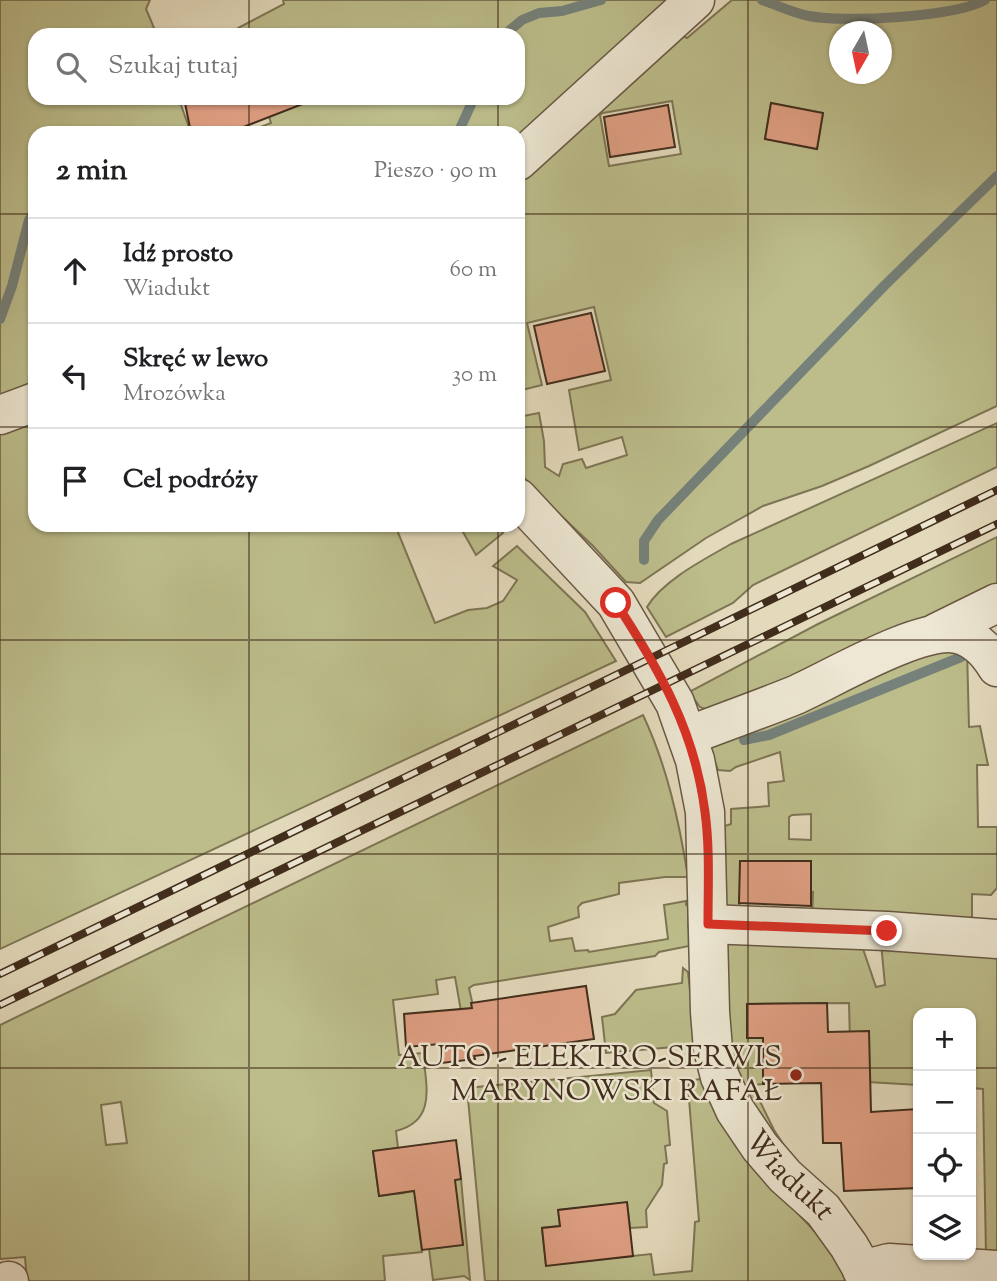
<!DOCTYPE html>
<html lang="pl">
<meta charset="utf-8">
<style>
:root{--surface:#fff;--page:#f6f6f6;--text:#202124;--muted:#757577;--line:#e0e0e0}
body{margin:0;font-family:"Sorts Mill Goudy",serif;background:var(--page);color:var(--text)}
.controls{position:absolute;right:21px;bottom:21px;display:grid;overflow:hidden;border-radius:14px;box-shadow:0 2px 5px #0004}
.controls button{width:63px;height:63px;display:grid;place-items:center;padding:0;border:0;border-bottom:2px solid var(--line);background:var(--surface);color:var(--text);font:35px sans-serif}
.compass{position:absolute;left:829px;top:21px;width:63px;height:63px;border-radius:50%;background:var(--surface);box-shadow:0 2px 5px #0004;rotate:189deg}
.stop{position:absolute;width:21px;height:21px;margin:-16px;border:5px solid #d93025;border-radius:50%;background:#fff}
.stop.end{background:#d93025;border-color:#fff;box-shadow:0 2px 7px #0008}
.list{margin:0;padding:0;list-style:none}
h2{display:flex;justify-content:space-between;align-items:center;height:91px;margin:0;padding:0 28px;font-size:30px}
h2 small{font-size:23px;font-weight:400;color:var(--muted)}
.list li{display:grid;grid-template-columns:46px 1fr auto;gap:21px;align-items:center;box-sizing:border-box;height:105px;padding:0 28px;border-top:2px solid var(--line)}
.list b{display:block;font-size:26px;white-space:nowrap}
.list p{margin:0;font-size:23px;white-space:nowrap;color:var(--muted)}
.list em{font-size:23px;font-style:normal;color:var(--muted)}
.icon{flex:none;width:38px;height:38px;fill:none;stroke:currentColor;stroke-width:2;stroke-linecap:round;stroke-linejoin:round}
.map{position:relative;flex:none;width:997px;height:1281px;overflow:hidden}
.search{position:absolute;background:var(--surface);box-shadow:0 2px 5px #0004;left:28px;top:28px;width:497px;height:77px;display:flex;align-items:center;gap:18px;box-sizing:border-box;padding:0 24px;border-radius:21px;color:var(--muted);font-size:26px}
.panel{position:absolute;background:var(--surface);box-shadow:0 2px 5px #0004;left:28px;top:126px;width:497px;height:406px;border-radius:21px}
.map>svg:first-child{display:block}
.green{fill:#bcbd8b;stroke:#7e7554;stroke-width:2;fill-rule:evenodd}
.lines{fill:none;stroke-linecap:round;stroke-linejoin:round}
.stream{stroke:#75817a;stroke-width:10}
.building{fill:#e0a084;stroke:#412d1c;stroke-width:2}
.minor-casing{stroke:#6a5844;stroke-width:41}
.minor{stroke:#ede7d3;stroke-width:38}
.rail-casing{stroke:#412d1c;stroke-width:8}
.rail{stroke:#ede7d3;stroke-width:5;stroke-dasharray:16;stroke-linecap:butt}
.route{stroke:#d93025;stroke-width:9}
.grid{fill:none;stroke:#412d1c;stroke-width:2;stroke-opacity:0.55}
.poi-dot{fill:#8f2418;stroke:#ede7d3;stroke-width:2.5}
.labels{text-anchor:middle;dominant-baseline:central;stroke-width:5;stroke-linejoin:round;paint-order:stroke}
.poi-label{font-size:30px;fill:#412d1c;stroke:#ede7d3;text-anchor:end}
.street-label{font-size:30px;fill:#412d1c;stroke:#ede7d3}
</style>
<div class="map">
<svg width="997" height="1281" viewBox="0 0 997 1281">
<rect width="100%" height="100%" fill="#e3dabc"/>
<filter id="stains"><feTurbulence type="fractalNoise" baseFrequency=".00286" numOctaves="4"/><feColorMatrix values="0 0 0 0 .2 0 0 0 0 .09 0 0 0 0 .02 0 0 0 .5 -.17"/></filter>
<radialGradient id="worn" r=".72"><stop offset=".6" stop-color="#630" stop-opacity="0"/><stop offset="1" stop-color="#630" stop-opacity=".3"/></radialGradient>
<!-- green -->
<g class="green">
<polygon points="0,0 150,0 146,9 157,35 35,35 35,98 185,98 186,102 181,105 191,133 35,133 35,385 0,397"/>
<polygon points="283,0 667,0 518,141 518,133 245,133 271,123 263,98 518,98 518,35 241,35 238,28 284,4"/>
<path d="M732 0H997V406L869 466 822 486 763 506 706 538 640 583 626 582 593 546 532 488 518 469V417L539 413 544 441 545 467 559 476 563 464 582 459 586 468 627 455 622 437 579 450 569 390 611 380 594 307 527 323 542 385 518 391V180L677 33 687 38ZM839 32H881V74H839ZM672 101 681 154 609 166 600 115 603 113ZM771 103 823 113 817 149 765 139Z"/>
<polygon points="35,413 35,525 395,525 435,623 468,610 487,608 503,601 517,580 493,566 517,546 585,612 616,661 0,949 0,426"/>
<path d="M997 423V467L753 585 733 603 666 637 647 607C663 580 705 559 731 544Z"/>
<polygon points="459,525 495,525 503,533 476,555"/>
<polygon points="997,537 997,591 710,711 700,707 689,692 818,624"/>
<path d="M918 648H967L969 727 980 726 988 765H977L978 827H997V888L991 895 972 894V922L812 919 813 892 770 890 757 861H741L739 915 722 906 725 826 731 824V809L769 806 768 783 784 781 780 752 736 767 730 771 718 770 710 749 717 738ZM811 814V840L789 839V817L792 815Z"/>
<path d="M643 715C667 766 679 821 688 877H665L619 883V894L582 903 578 907 579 917 548 927 550 941 572 938 575 951 588 950 589 952 668 939 664 905 686 901V905L688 906 689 946 659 952 655 956 474 985 469 988 475 1015 462 1017 455 977 436 980 438 994 393 1000 399 1055 423 1053C426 1085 437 1121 396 1131L398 1148 373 1151 379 1195 404 1193 403 1187 461 1179 470 1280 464 1276 433 1280 429 1249 463 1245 458 1207 417 1212 422 1252 383 1256 385 1281H27L25 1257 0 1259V1025ZM121 1102 127 1143 106 1145 101 1105Z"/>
<polygon points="721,936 863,949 876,987 885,985 881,943 997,946 997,1257 986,1256 983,1089 971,1088 971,1013 918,1013 918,1085 851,1081 849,1003 747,1004 747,1038 763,1038 763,1084 752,1085 774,1130 791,1156 749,1105 725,1040"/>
<polygon points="683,968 688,972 696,1045 606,1053 602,1017 615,1014 636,990 682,983"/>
<polygon points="651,1070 654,1103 667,1111 670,1145 665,1146 667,1163 664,1164 662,1185 646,1210 647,1227 630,1228 627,1203 559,1210 560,1226 542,1228 546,1265 651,1254 654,1275 692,1271 695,1222 699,1221 688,1087 690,1081 699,1079 703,1081 720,1122 737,1148 832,1250 852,1281 485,1281 467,1088"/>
</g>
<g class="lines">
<!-- stream -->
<g class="stream">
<path d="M762 0C777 5 793 13 809 16 844 23 955 17 985 0"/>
<polyline points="504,35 522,20 539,13 562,11 601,0"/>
<polyline points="458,133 474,98"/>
<polyline points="0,319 12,286 29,220 35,211"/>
<polyline points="644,560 644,541 658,520 885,285 997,176"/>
<polyline points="744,740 769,735 961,657"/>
</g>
</g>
<!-- building -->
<g class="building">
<polygon points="184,98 312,98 313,100 228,133 191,133"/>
<polygon points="771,103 823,113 817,149 765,139"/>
<polygon points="668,105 675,147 610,157 604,117"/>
<polygon points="591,313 605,371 547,384 534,326"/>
<polygon points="740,861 811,861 811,906 739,903"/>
<polygon points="586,986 594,1039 474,1056 475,1059 442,1063 440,1044 406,1047 404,1014 472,1008 471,1003"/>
<polygon points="827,1003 828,1032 869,1031 871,1112 918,1109 918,1188 844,1191 841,1143 823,1143 821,1083 763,1084 763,1038 747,1038 747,1004"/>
<polygon points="456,1140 461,1179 455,1180 463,1245 422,1250 414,1191 379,1196 373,1151"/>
<polygon points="627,1202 633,1256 546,1266 542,1228 560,1226 558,1210"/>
</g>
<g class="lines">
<defs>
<g id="minor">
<polyline points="518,161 695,0"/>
<polyline points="0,415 35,402"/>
<path id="s1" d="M518 498 616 603 675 703 695 760 705 812 710 1012 713 1049 720 1077 735 1110 760 1147 785 1176 823 1210 849 1246 869 1281"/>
<polyline points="936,633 997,603"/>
<path d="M687 736C722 723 758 710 793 696 830 680 920 626 957 634 976 638 988 652 997 667"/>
<polyline points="708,924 887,931 997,939"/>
<polyline points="862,1270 889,1263 997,1270"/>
<polyline points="8,1281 9,1281"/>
</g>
</defs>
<!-- minor casing -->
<use href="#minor" class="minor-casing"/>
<!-- minor -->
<use href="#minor" class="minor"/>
<defs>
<g id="rail">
<polyline points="0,974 997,490"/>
<polyline points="0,1005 997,524"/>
</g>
</defs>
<!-- rail casing -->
<use href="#rail" class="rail-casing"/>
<!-- rail -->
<use href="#rail" class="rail"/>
</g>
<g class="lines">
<!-- route -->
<path class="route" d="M616 603C659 669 695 731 705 812 710 848 708 887 708 924L887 931"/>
</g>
<!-- grid -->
<path class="grid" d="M249 0V35M498 0V35M748 0V1281M249 98V133M498 98V133M0 214H35M518 214H997M0 427H35M518 427H997M249 525V1281M498 525V1281M0 640H997M0 854H997M0 1068H918M971 1068H997"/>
<!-- markers -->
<circle class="poi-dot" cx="796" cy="1075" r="7"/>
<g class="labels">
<!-- poi labels -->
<g class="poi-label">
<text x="782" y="1058">AUTO - ELEKTRO-SERWIS<tspan x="782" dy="34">MARYNOWSKI RAFAŁ</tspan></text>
</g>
<!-- street labels -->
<g class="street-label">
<text stroke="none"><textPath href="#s1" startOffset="761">Wiadukt</textPath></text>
</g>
</g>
<rect width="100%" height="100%" filter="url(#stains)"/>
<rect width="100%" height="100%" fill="url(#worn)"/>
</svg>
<div class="controls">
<button>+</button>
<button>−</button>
<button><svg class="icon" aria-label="locate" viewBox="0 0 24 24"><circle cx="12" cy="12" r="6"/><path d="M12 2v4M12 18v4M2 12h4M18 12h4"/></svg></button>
<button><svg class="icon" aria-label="layers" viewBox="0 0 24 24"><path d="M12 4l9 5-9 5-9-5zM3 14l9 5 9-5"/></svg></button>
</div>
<svg class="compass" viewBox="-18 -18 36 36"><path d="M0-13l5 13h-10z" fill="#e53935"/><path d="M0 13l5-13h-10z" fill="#757577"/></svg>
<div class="stop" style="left:616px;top:603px"></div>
<div class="stop end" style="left:887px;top:931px"></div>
<div class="search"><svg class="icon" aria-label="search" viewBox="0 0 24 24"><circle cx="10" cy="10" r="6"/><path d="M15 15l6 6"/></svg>Szukaj tutaj</div>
<section class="panel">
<h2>2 min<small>Pieszo · 90 m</small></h2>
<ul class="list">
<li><svg class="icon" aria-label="ahead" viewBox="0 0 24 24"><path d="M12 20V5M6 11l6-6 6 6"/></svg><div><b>Idź prosto</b><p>Wiadukt</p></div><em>60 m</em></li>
<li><svg class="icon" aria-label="left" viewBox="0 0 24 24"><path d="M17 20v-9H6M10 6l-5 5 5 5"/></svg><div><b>Skręć w lewo</b><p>Mrozówka</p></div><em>30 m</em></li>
<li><svg class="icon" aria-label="arrive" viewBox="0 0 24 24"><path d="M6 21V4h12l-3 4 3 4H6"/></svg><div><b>Cel podróży</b></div></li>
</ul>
</section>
</div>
